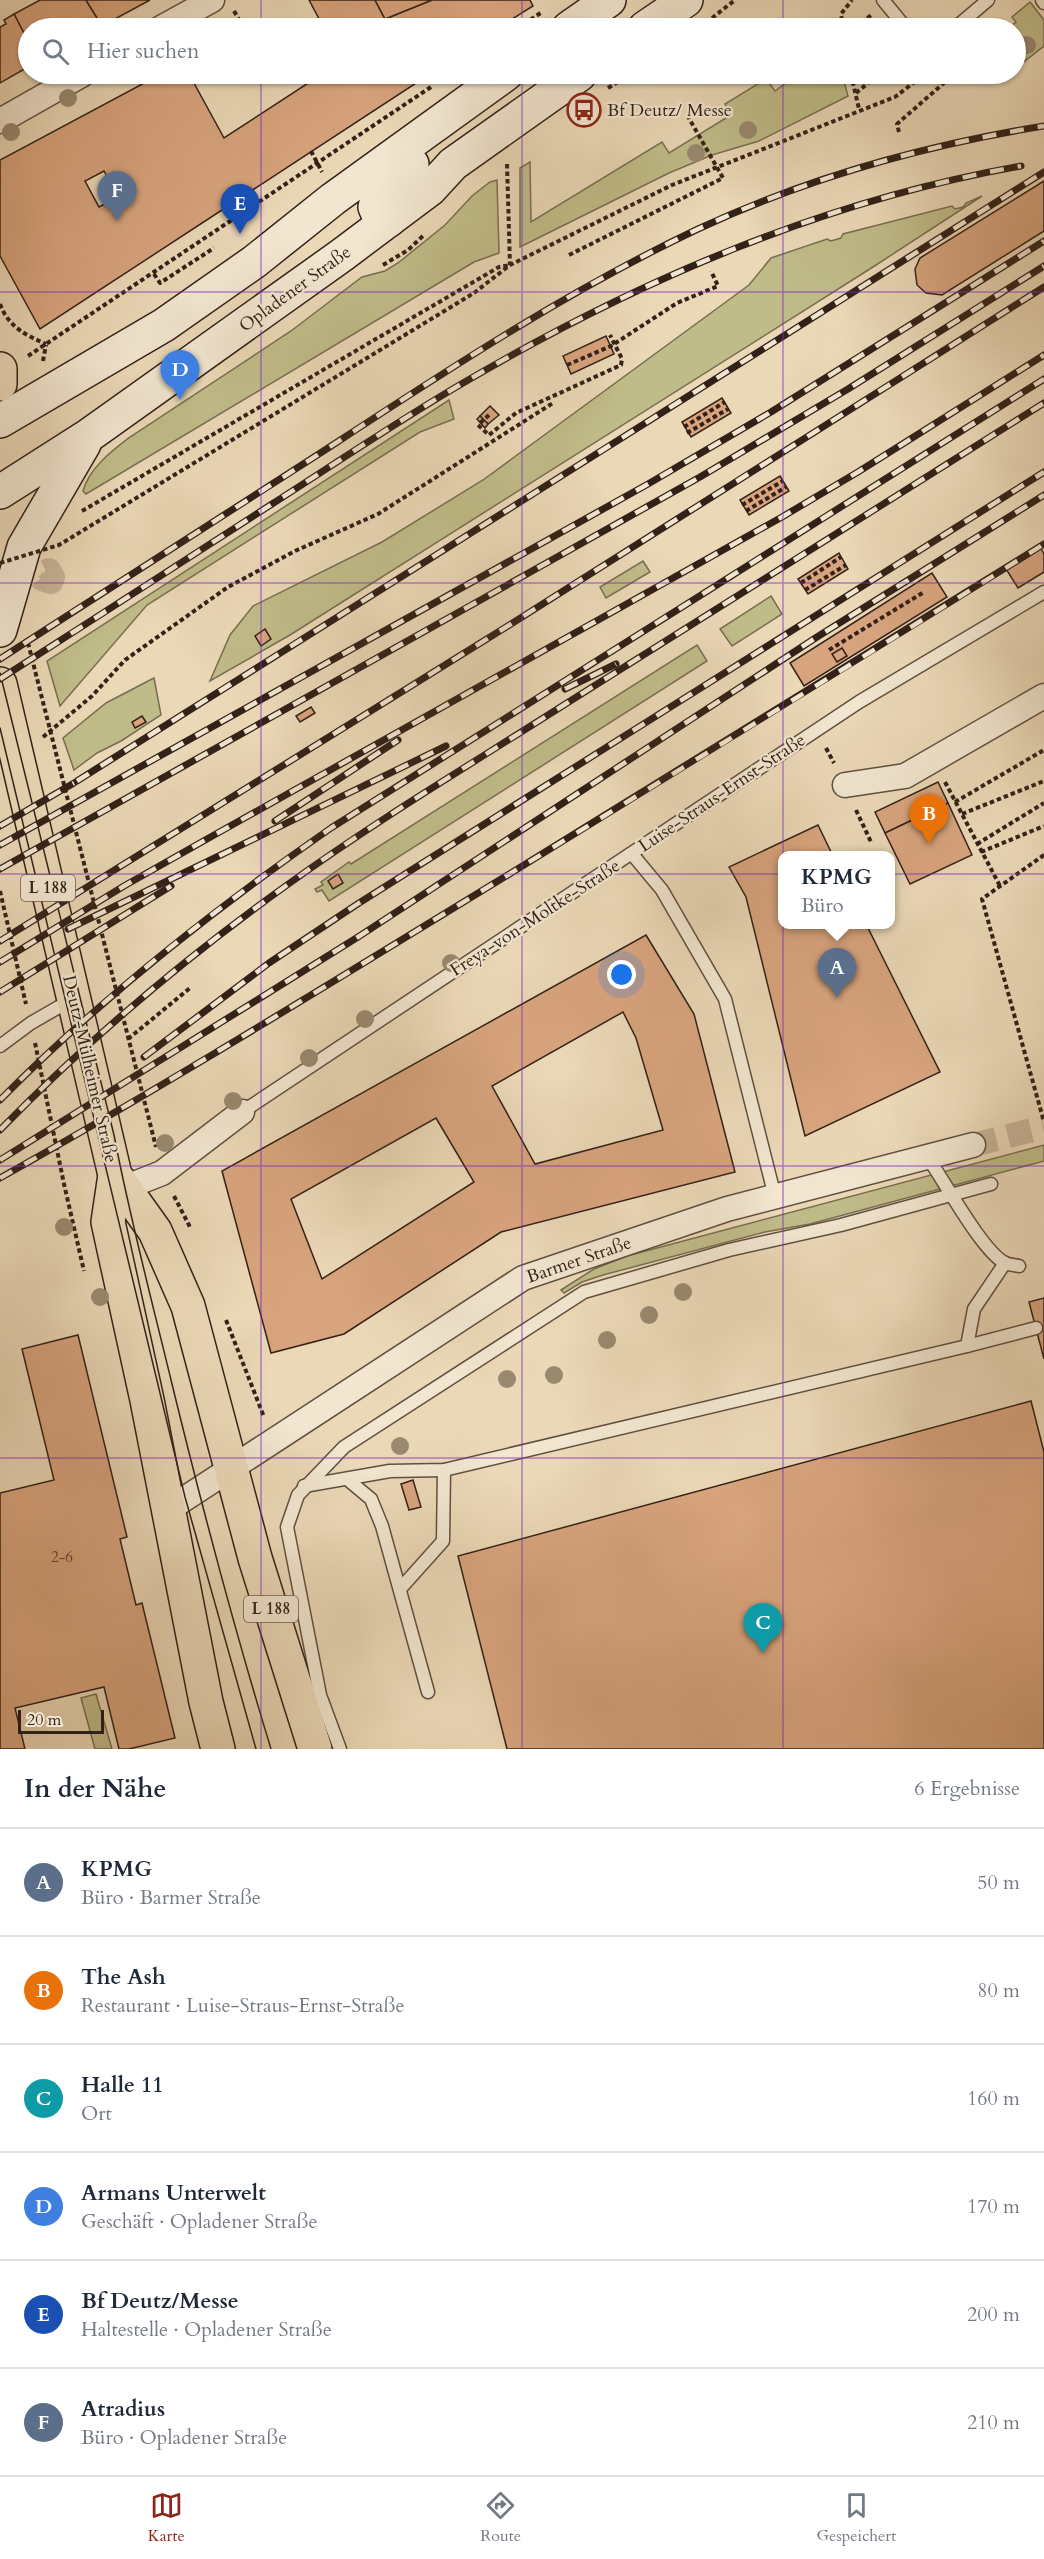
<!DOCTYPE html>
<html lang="de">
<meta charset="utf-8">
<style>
:root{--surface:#fff;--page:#f6f6f7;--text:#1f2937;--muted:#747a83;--line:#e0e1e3;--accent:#8f2418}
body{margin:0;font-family:Cardo,serif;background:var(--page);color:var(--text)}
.scale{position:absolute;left:18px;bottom:15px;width:86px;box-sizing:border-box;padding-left:6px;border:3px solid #322118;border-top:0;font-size:16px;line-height:21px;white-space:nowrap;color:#322118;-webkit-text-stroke:4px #f2e6d0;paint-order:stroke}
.you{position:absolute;left:622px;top:975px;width:21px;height:21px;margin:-15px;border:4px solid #fff;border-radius:50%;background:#1a73e8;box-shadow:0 0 0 9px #1a73e833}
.badge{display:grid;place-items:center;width:39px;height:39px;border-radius:50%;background:var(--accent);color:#fff;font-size:20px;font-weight:700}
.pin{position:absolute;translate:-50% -50px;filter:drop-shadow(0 2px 3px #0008)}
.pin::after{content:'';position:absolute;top:32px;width:21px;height:18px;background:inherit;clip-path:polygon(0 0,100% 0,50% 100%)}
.popup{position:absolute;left:778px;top:851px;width:117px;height:78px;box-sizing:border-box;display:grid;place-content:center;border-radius:12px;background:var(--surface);filter:drop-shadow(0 2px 4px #0005);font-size:20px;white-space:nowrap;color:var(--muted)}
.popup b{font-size:22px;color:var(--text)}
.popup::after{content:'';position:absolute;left:50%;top:100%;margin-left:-12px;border:12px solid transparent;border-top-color:var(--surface)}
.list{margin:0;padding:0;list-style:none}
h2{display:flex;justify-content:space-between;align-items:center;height:78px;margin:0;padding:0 24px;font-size:26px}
h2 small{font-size:20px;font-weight:400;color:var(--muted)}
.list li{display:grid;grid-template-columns:39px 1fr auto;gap:18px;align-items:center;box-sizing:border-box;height:108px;padding:0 24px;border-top:2px solid var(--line)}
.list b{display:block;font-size:22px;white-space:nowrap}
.list p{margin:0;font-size:20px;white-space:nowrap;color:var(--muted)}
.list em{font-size:20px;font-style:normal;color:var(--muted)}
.icon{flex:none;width:33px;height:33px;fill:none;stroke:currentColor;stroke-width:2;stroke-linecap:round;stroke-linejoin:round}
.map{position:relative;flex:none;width:1044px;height:1749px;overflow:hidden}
.search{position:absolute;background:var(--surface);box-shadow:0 2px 4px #0004;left:18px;right:18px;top:18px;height:66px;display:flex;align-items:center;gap:15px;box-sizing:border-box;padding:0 21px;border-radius:33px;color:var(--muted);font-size:22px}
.sheet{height:726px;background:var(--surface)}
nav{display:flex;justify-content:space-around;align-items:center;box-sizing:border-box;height:84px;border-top:2px solid var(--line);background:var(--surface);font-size:16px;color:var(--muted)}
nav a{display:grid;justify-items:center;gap:3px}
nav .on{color:var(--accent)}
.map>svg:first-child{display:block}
.green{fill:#c0bc89;stroke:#796e50;stroke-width:1.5}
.building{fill:#d8a47e;stroke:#322118;stroke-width:1.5;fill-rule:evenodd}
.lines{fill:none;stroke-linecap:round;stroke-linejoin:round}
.street-tunnel{stroke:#c6b397;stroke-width:24;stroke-dasharray:24 12;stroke-linecap:butt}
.lane-casing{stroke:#604f40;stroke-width:15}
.street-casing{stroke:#604f40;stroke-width:27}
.secondary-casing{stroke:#322118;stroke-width:36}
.primary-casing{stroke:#322118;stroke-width:36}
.path{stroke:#322118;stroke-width:4;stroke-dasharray:4.5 3;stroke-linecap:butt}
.lane{stroke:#f2e6d0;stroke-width:12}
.street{stroke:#f2e6d0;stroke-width:24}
.secondary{stroke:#f2e6d0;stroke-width:33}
.primary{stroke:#ebd8b7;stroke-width:33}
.tram{stroke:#322118;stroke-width:1.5}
.rail-casing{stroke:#322118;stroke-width:7}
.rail{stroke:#f2e6d0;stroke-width:4.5;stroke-dasharray:14;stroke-linecap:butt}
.path-bridge{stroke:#322118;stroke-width:4;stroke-dasharray:4.5 3;stroke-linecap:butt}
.tree{fill:#99896f}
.grid{fill:none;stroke:#7b2cbf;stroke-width:1.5;stroke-opacity:0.55}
.labels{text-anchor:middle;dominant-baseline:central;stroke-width:4.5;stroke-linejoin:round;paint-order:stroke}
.number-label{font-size:15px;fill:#5c4232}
.shield{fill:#f2e6d0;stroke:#6c5c4f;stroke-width:1.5}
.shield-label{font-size:16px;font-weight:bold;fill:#322118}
.poi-label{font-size:18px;fill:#322118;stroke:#f2e6d0;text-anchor:start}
.street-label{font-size:18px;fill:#322118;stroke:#f2e6d0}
</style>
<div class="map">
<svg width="1044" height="1749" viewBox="0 0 1044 1749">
<rect width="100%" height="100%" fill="#ebd8b7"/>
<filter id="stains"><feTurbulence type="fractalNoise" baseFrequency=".00333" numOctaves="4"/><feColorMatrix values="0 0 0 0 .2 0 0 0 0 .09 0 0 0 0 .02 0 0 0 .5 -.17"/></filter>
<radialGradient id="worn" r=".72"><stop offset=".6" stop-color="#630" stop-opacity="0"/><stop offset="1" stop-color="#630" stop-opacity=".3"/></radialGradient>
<!-- green -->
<g class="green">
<polygon points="1030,2 1044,20 1044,46 1016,68 1016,28 1008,28 1016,22 1012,17"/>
<polygon points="786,74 842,74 848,96 759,141 712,155 669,173 520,247 520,168 530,162 531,222 662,142 669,153 731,115 725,104 766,79 775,91 790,80"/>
<path d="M497 180 499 253 474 262 86 494 83 491C89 468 113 450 130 437L291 331 362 277 385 271 398 263 445 225 472 196 490 182Z"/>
<polygon points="982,196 873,267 290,635 210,681 230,635 253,606 382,542 483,480 749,285 771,258 827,239 831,241 841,238 843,234 952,206 955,209 963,207 966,203"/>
<polygon points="449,400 454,419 420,432 147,605 60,706 47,661"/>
<polygon points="643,561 650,572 606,598 600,587"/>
<polygon points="771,596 782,614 732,646 720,629"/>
<polygon points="697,645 707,661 329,901 322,890 317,892 315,889 323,885 321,882 349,862 351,864"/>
<polygon points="154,678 161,715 121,741 97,753 74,770 63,738 106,703"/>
<polygon points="1044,1145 1044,1161 810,1224 765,1232 603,1275 582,1282 564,1293 561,1290 594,1269 627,1256"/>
<polygon points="96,1694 112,1749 95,1749 81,1698"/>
</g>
<!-- building -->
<g class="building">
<polygon points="40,0 86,0 102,26 98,28 28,28 28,41 14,14"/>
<polygon points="86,0 150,0 102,26"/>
<polygon points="309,0 375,0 385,19 432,0 530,0 533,6 498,28 324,28"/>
<polygon points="375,0 432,0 385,19"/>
<polygon points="14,14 28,41 28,67 0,83 0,27 6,24 4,20"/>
<path d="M161 74H189L224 138 322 74H430L40 329 0 256V160ZM104 171 118 197 99 207 85 181Z"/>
<polygon points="1044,181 1044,231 942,295 926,293 917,285 915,269 920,258"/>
<polygon points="606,336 614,354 571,374 563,356"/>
<polygon points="722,398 731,413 691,437 682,422"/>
<polygon points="490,406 499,415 488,424 480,416"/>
<polygon points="480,416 488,424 485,428 477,419"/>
<polygon points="780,476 789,491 749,515 740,500"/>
<polygon points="1040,547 1044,554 1044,572 1018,588 1006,569"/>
<polygon points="839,553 848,569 808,594 798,579"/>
<polygon points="932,573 947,597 804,686 790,663"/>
<polygon points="265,629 271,639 261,646 255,636"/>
<polygon points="842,648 847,656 837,662 832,654"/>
<polygon points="311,707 315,713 300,722 296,716"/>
<polygon points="142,716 146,722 135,728 132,722"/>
<polygon points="938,782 948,803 885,833 875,812"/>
<polygon points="948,803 972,855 910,884 885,833"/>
<polygon points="818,825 833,856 783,856 783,924 866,924 940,1072 805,1136 746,897 729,867"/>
<polygon points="338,874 343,883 333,889 328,881"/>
<path d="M646 935 694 1014 735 1172 501 1232 344 1334 271 1353 222 1171ZM623 1012 636 1038 663 1130 535 1164 492 1086ZM436 1118 474 1182 322 1279 291 1199Z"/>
<polygon points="1044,1298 1044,1359 1029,1302"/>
<polygon points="78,1335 127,1537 120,1539 136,1605 142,1603 175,1738 129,1749 119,1749 104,1687 15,1708 25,1749 0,1749 0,1493 54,1480 22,1349"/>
<polygon points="1031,1401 1044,1452 1044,1749 507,1749 458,1556"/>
<polygon points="413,1480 421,1507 409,1510 401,1484"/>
</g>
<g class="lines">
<!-- street-tunnel -->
<g class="street-tunnel">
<polygon points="49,570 53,577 51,582 42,579 39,575"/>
<polyline points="973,1145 1044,1127"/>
</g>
<defs>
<g id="lane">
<polyline points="883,0 906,28"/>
<polyline points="1042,0 1044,3"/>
<polyline points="955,28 988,0"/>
<polyline points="632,854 662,890 725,999 775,1197"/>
<polyline points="0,1046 31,1023 71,1000"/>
<polyline points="242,1112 859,702 1044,592"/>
<path d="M928 1158C945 1182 982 1251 1005 1263 1009 1265 1015 1265 1019 1266"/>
<polyline points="967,1346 1036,1328"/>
<polyline points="347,1479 371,1499 382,1526 428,1692"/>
<polyline points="304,1486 390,1471 444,1470 967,1346 974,1309 1005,1263"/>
<polyline points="400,1589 443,1541 444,1470"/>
<polyline points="340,1749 320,1695 287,1527 298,1495 344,1447 584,1292 729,1250 841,1225 991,1184"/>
</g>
<g id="street">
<polyline points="161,28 212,0"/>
<polyline points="0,121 83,74"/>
<polyline points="845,785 905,776 1044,696"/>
<polyline points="124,1188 162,1173 242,1112"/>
<polyline points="169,1509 523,1278 727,1209 973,1145"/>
</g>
<g id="secondary">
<polyline points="569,28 609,0"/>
<polyline points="645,28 686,0"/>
<polyline points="389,220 379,216 375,207 378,196 412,164"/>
<polyline points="0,421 164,325 254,262 333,199 506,74"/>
<polyline points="0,492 88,436 342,255 430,189 453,164 580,74"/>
<polyline points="0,630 24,547 84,444"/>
</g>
<g id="primary">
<polyline points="0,369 0,384"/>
<polyline points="0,684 115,1175 155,1231 188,1306 255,1558 315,1749"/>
<polyline points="115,1175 108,1222 147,1400 206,1702 218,1749"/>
</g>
</defs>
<!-- lane casing -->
<use href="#lane" class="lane-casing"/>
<!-- street casing -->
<use href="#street" class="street-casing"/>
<!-- secondary casing -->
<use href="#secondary" class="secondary-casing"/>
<!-- primary casing -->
<use href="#primary" class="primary-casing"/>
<!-- path -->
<g class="path">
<polyline points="234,11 244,28"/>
<polyline points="712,18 735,0"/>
<polyline points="518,28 542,12"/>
<polyline points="843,28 841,14 852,0"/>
<polyline points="856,28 871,15"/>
<polyline points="851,74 859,109"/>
<polyline points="608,88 630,74"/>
<polyline points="856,93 879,74"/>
<polyline points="899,132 897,124 953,75 952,74"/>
<polyline points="311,151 322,172"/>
<polyline points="507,164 510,265"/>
<polyline points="569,255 723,178 686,113"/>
<polyline points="383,265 408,250 425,234"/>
<polyline points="154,274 160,283 214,248"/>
<polyline points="474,293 510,265 672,185 895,97 925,74"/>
<path d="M0 304C8 326 25 335 46 344"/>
<polyline points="28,356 431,87"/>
<polyline points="43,361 46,345"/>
<polyline points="567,365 611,346 677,303 718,286 711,271"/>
<polyline points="489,415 478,425 489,435 516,413 621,365 622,359 610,335"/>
<polyline points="684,427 725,402"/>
<polyline points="687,433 728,409"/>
<polyline points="742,505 783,481"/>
<polyline points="82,511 499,267 510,265"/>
<polyline points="746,511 786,487"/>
<polyline points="801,583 841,557"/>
<polyline points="805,590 846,565"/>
<polyline points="28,643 156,1147"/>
<polyline points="829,650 924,592"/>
<polyline points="43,737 92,696 125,660 228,587 295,551 378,514 553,403"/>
<polyline points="826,748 834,763"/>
<polyline points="945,782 1000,886"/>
<polyline points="955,802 1044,750"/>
<polyline points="856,810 871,842"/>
<polyline points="962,814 1044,781"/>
<polyline points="977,844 1044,803"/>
<polyline points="981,852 1044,826"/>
<polyline points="1044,855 982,899 1044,1122"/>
<polyline points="0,891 26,1004"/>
<polyline points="128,1039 190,988"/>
<polyline points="35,1043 64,1184 84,1271"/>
<polyline points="174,1196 191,1229"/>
<polyline points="226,1320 264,1417"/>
</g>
<!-- lane -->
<use href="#lane" class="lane"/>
<!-- street -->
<use href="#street" class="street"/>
<!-- secondary -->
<use href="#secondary" class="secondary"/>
<!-- primary -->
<use href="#primary" class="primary"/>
<!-- tram -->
<g class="tram">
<path d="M0 673 114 1135C130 1219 152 1301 172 1384 202 1507 234 1628 271 1749"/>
<polyline points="0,728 185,1497 256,1749"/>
</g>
<defs>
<g id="rail">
<path d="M0 659C108 589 217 520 325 450 446 371 567 291 698 229 807 178 926 145 1044 126"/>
<path d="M0 679C91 621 182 562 272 504 336 463 398 421 463 383 637 281 822 201 1021 166"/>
<polyline points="565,689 616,664"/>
<polyline points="77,781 1044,172"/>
<polyline points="275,821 398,740"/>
<polyline points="0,826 74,783"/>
<polyline points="0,845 648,484 771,412 1044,241"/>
<polyline points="0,869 700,477 848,389 1044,266"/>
<polyline points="68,929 446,746"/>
<polyline points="0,941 511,624 1044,287"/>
<polyline points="0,962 124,886 207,839 782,517 858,472 1044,355"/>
<polyline points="0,992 171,886"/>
<polyline points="144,1057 269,963 359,903 1044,472"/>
<path d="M0 1100C101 998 213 910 331 828L1044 379"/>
<path d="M0 1130C88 1040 185 958 287 885 377 820 473 763 567 703 726 603 885 503 1044 403"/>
<polyline points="0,1160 358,937 817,637 1044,495"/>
<path d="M0 1178C173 1081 342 976 511 873 689 764 867 655 1044 544"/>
</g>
</defs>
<!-- rail casing -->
<use href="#rail" class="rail-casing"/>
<!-- rail -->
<use href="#rail" class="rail"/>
<!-- path-bridge -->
<polyline class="path-bridge" points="0,563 59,545 474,293"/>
</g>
<!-- trees -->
<g class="tree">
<circle cx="1027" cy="45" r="9"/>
<circle cx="68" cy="98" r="9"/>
<circle cx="748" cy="130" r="9"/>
<circle cx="11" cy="132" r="9"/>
<circle cx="696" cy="153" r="9"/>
<circle cx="451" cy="963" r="9"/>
<circle cx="365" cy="1019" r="9"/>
<circle cx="309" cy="1058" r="9"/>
<circle cx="233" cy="1101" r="9"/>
<circle cx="165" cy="1143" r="9"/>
<circle cx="64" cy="1227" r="9"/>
<circle cx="683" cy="1292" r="9"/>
<circle cx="100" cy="1297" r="9"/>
<circle cx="649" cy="1315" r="9"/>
<circle cx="607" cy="1340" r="9"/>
<circle cx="554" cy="1375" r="9"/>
<circle cx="507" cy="1379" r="9"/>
<circle cx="400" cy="1446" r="9"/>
</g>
<!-- grid -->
<path class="grid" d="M261 0V28M522 0V28M783 0V28M261 74V1749M522 74V1749M783 74V1749M0 292H1044M0 583H1044M0 874H1044M0 1166H1044M0 1458H1044"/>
<!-- icons -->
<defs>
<symbol id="bus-ring" viewBox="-11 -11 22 22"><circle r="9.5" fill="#f2e6d0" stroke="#8f2418" stroke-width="1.5"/><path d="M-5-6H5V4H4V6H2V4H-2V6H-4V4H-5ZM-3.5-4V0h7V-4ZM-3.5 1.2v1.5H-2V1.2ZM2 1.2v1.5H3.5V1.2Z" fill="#8f2418"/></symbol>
</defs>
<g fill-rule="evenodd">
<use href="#bus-ring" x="565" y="91" width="38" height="38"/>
</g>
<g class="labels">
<!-- number labels -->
<g class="number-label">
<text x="62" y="1557">2-6</text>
</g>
<!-- shield labels -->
<g class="shield">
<rect x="21" y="875" width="54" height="26" rx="4.5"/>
<rect x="244" y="1596" width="54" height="26" rx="4.5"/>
</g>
<g class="shield-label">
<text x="48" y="888">L 188</text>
<text x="271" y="1609">L 188</text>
</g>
<!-- poi labels -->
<g class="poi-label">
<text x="607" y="110">Bf Deutz/ Messe</text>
</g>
<!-- street labels -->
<g class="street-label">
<text transform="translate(295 289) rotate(-36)">Opladener Straße</text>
<text transform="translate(722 793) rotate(-34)">Luise-Straus-Ernst-Straße</text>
<text transform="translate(535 918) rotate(-33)">Freya-von-Moltke-Straße</text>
<text transform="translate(90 1069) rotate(77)">Deutz-Mülheimer Straße</text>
<text transform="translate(579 1260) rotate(-19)">Barmer Straße</text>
</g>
</g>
<rect width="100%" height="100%" filter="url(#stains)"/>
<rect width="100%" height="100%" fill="url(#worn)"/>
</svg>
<div class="scale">20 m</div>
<div class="you"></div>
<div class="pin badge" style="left:837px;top:998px;background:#5c6f8a">A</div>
<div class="popup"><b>KPMG</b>Büro</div>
<div class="pin badge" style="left:929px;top:844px;background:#e8710a">B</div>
<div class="pin badge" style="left:763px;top:1653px;background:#0f9aa8">C</div>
<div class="pin badge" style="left:180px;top:400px;background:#3f7fe0">D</div>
<div class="pin badge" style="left:240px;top:234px;background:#1a4fb4">E</div>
<div class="pin badge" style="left:117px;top:221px;background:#5c6f8a">F</div>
<div class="search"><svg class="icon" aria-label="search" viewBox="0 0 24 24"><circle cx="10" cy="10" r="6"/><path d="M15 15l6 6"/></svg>Hier suchen</div>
</div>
<section class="sheet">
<h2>In der Nähe<small>6 Ergebnisse</small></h2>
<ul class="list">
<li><span class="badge" style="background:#5c6f8a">A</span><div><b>KPMG</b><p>Büro · Barmer Straße</p></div><em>50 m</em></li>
<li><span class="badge" style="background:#e8710a">B</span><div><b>The Ash</b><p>Restaurant · Luise-Straus-Ernst-Straße</p></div><em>80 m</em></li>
<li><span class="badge" style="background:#0f9aa8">C</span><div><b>Halle 11</b><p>Ort</p></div><em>160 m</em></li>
<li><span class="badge" style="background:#3f7fe0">D</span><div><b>Armans Unterwelt</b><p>Geschäft · Opladener Straße</p></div><em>170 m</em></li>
<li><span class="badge" style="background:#1a4fb4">E</span><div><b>Bf Deutz/Messe</b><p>Haltestelle · Opladener Straße</p></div><em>200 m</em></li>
<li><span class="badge" style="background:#5c6f8a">F</span><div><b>Atradius</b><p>Büro · Opladener Straße</p></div><em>210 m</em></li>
</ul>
</section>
<nav>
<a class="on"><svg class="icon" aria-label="map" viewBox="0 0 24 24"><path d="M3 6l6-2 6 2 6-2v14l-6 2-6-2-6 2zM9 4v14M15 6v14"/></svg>Karte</a>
<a><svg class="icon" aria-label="directions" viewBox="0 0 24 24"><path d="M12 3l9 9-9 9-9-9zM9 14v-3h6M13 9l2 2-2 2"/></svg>Route</a>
<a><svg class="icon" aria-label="saved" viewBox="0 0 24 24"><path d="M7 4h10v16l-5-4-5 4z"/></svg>Gespeichert</a>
</nav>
